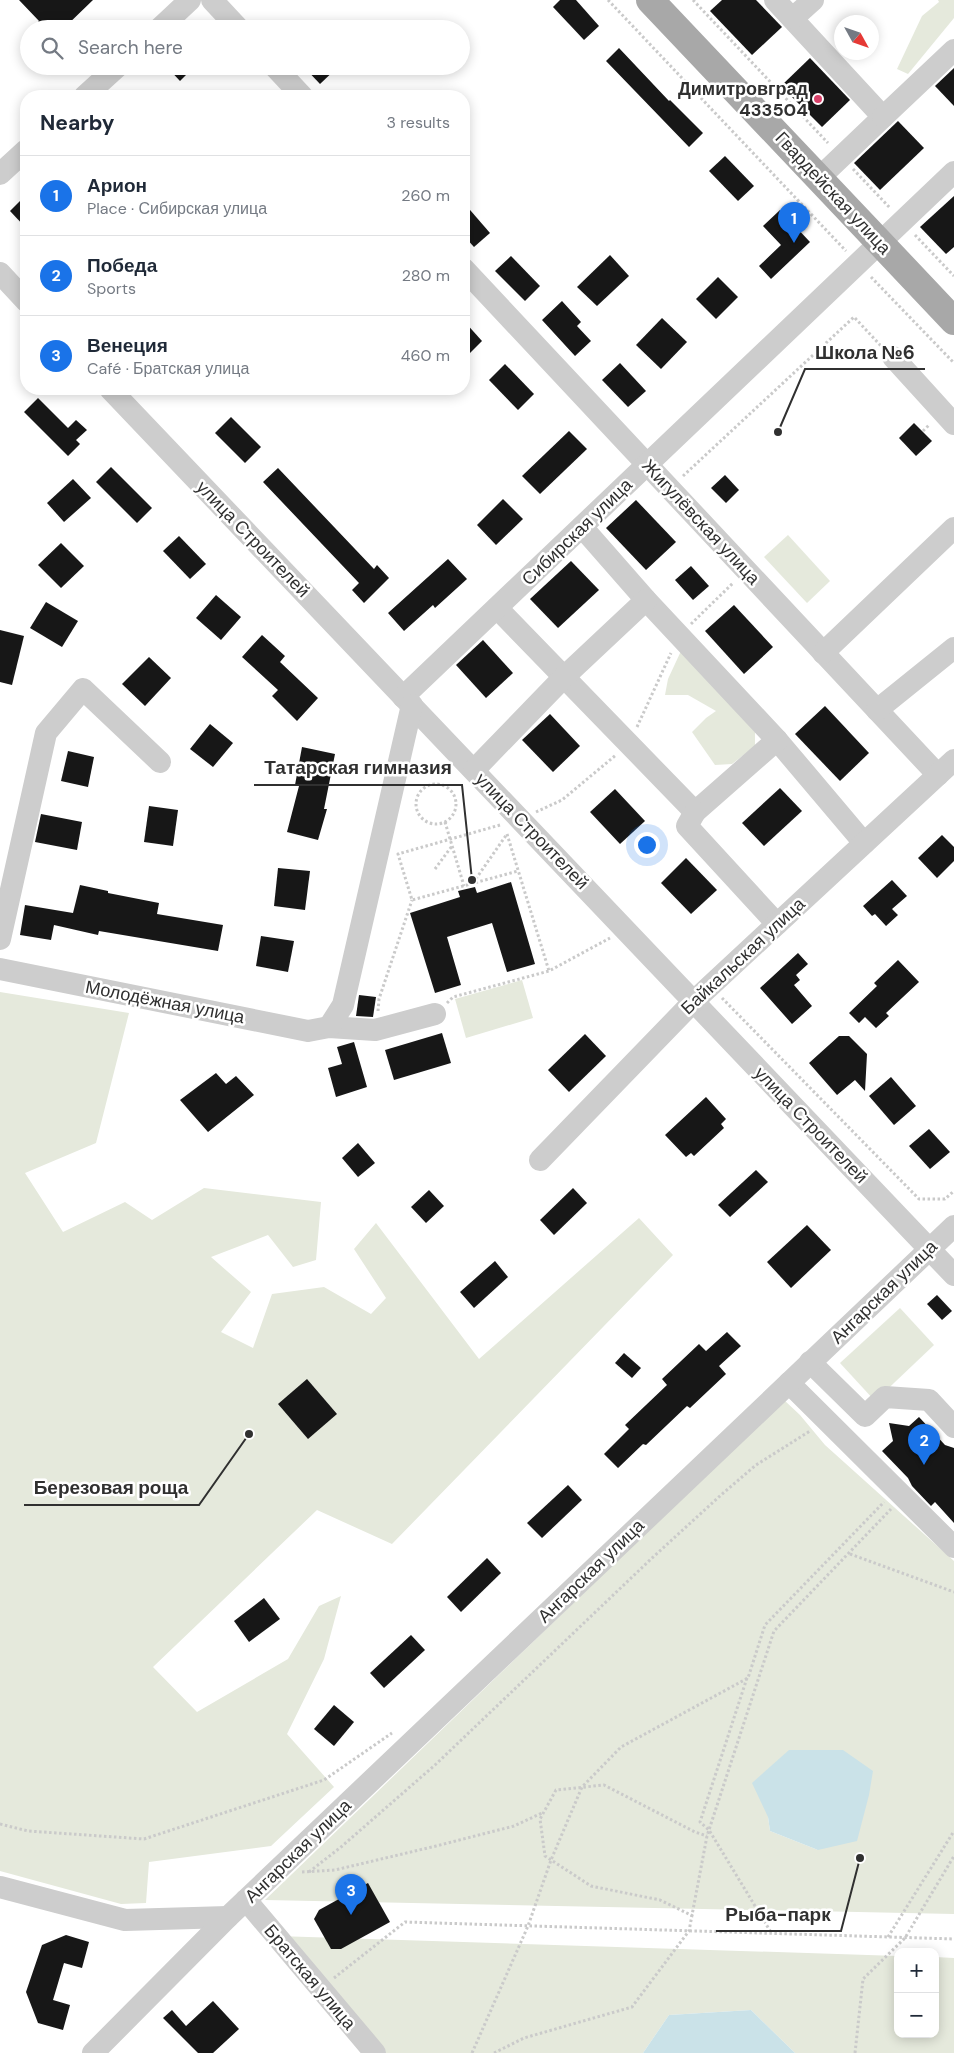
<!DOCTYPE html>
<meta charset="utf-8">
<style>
:root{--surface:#fff;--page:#f2f2f3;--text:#1f2937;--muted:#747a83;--line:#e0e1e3;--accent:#1a73e8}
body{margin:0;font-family:"DM Sans",sans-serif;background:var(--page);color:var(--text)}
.controls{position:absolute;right:15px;bottom:15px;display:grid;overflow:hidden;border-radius:10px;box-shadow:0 2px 12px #0003}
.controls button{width:45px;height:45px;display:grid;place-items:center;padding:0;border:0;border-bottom:1px solid var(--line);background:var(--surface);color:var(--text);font:25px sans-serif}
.compass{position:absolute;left:834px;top:15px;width:45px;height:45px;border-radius:50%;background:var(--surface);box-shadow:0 2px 12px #0003;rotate:130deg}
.you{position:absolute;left:646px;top:844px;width:18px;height:18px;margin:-12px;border:4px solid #fff;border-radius:50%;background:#1a73e8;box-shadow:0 0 0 8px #1a73e833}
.badge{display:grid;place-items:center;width:32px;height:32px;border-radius:50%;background:var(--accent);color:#fff;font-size:16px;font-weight:700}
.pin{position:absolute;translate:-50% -41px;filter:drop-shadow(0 1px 2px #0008)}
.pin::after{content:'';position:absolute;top:26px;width:18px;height:15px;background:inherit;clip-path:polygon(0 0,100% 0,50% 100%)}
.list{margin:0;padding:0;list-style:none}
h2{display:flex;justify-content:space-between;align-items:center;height:65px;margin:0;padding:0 20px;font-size:21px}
h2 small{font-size:16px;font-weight:400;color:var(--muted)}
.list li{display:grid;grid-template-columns:32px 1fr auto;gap:15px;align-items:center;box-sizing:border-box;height:80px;padding:0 20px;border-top:1px solid var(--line)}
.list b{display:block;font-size:19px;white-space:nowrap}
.list p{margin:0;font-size:16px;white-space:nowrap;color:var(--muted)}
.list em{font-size:16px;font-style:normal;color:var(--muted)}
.icon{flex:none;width:28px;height:28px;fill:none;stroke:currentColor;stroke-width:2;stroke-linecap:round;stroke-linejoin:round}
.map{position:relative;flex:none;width:954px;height:2053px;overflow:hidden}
.search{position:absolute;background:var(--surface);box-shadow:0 2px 12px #0003;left:20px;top:20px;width:450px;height:55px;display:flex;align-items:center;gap:12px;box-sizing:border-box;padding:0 18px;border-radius:28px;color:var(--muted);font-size:19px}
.panel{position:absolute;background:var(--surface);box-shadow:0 2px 12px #0003;left:20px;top:90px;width:450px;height:305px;border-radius:20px}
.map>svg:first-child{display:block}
.green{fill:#e5e9dc;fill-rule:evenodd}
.water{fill:#cae2e8}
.building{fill:#171717}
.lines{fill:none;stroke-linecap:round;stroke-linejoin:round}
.path{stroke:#cacaca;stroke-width:3;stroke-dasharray:2.5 2.5;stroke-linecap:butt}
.minor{stroke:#cdcdcd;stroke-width:22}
.major{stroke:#a8a8a8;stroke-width:28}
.poi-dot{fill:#d84169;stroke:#fff;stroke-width:2}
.labels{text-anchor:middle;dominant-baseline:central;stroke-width:5;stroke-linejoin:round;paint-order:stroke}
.poi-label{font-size:18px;font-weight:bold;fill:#303030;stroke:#fff;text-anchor:end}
.street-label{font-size:18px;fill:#303030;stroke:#fff}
.leader{fill:none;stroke:#303030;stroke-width:2}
.callout-dot{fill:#303030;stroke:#fff;stroke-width:2}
.callout-label{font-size:19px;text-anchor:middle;font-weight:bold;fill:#303030;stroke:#fff;stroke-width:5;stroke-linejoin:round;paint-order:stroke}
</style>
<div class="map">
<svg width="954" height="2053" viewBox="0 0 954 2053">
<rect width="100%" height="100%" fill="#fff"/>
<!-- green -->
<g class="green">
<polygon points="938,0 954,0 954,18 908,74 897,69 922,16 939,2"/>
<polygon points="788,535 830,581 807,603 764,557"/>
<polygon points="681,651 755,732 755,746 732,764 715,765 692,732 706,718 716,711 688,695 665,695 668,679"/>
<polygon points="522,980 533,1018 466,1038 455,999"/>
<polygon points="0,992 129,1013 96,1143 25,1173 63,1232 125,1202 152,1220 204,1188 321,1202 316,1260 293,1267 268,1235 211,1257 251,1292 221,1332 253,1348 272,1294 324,1287 371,1314 386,1298 354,1249 376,1223 479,1359 639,1218 673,1255 392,1544 317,1510 153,1667 197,1712 288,1659 319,1606 341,1596 324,1659 287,1734 334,1787 271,1846 149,1862 146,1903 121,1904 0,1871"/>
<polygon points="900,1308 934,1345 875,1401 840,1363"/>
<path d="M784 1400 800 1415 825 1445 954 1561V1914L265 1900ZM768 1817 818 1850 770 1831Z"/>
<polygon points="277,1936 898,1956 898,2034 935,2034 935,1957 954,1958 954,2053 795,2053 751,2010 669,2015 643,2053 383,2053"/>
</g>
<!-- water -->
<g class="water">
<polygon points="789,1750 843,1750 873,1771 869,1795 857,1841 818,1850 770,1831 768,1817 752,1783"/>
<polygon points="751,2010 795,2053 643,2053 669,2015"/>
</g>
<!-- building -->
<g class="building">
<polygon points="19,0 93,0 63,29 31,29 39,21"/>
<polygon points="560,0 576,0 599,26 584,40 553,7"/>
<polygon points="722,0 756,0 782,27 752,55 710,11"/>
<polygon points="619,48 669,101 670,100 703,133 689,147 606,61"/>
<polygon points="810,58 850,100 822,127 781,86"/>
<polygon points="166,66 195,66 180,81"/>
<polygon points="303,66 339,66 320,84"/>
<polygon points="954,68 954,106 935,86"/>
<polygon points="898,121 924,148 880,190 854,163"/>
<polygon points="725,156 754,186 738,201 709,171"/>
<polygon points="26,195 26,228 10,211"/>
<polygon points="954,196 954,247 946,254 920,227"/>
<polygon points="464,203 490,233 474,247 464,236"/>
<polygon points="780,210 810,242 771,279 759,266 781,245 763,226"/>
<polygon points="610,255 629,276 597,306 577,287"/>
<polygon points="511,256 540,286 525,301 495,271"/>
<polygon points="718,277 738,297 716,319 696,299"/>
<polygon points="562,301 581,322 577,326 591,341 575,356 542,320"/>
<polygon points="662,318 687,342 661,369 636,345"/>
<polygon points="464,321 482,341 464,359"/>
<polygon points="620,363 646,391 628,407 602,380"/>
<polygon points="505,364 534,394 518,410 489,380"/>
<polygon points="38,398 68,428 76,420 87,430 76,440 80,444 68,456 24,412"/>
<polygon points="231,417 261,447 245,463 215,433"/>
<polygon points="914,423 932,441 916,456 899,438"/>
<polygon points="569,431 587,449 540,494 522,476"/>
<polygon points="111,467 152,508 137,523 96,482"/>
<polygon points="278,468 374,569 377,565 389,578 364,603 352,590 359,583 263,482"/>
<polygon points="725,475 739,490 726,503 711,488"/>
<polygon points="73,479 91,498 64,522 47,503"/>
<polygon points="503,499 523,519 496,545 477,525"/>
<polygon points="636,500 676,542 646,570 606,528"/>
<polygon points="179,536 206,564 190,579 163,551"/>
<polygon points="61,543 84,566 61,588 38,565"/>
<polygon points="448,559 467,579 435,608 433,605 404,631 388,613"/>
<polygon points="571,561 599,590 558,628 530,599"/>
<polygon points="691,566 709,586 693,600 675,580"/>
<polygon points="216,595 241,617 221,640 196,618"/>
<polygon points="46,602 78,621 62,647 30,628"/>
<polygon points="734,605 773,647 744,674 705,631"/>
<polygon points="0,630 24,636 12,685 0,682"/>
<polygon points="262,635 285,656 280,662 318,698 297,721 272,696 278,690 242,657"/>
<polygon points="483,640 513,673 486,698 456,665"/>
<polygon points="149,657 171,678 145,706 122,684"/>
<polygon points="825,706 869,753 840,781 795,734"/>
<polygon points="550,714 580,746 553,772 522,740"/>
<polygon points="210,724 233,743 213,767 190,749"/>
<polygon points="302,747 335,754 324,809 327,809 318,840 287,832 299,786 295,785"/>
<polygon points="68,751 94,757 88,787 61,781"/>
<polygon points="780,788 802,811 764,846 742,823"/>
<polygon points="615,789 645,821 620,844 590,812"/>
<polygon points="149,806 178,810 173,846 144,842"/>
<polygon points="41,814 82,822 77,850 35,842"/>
<polygon points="942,835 954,847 954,861 937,878 918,858"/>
<polygon points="686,858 717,890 691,914 661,883"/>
<polygon points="278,868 310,871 305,910 274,906"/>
<polygon points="892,880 907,896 892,909 898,915 886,926 875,914 872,916 863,906"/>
<polygon points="511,882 535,964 507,972 492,923 447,937 461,985 435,993 410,913 460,897 458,891 475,887 477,893"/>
<polygon points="80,885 108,891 108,893 159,903 157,914 223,925 218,951 99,931 98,935 54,925 51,940 20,935 25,905 73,913"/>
<polygon points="261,936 294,941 288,972 256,966"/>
<polygon points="798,953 808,964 796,975 800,980 794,985 812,1006 792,1024 760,988"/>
<polygon points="898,960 919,982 886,1013 889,1016 876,1028 865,1017 859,1023 849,1013 877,986 874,983"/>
<polygon points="359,995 376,997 373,1017 356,1016"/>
<polygon points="442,1033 451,1063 394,1080 385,1050"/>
<polygon points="585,1034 606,1056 569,1092 548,1070"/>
<polygon points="839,1036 849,1036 867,1054 865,1091 855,1080 837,1095 809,1063"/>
<polygon points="354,1042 367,1087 336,1097 328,1068 342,1064 337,1047"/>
<polygon points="216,1073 226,1084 236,1076 254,1095 208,1132 180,1100"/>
<polygon points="891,1077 916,1106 894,1125 869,1096"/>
<polygon points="706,1097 726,1119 721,1124 724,1128 694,1156 691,1153 686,1157 665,1135"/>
<polygon points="929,1129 950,1152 930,1169 909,1146"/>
<polygon points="358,1143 375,1163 358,1177 342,1158"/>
<polygon points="756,1170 768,1182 730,1217 718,1205"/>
<polygon points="573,1188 587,1203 554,1235 540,1220"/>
<polygon points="429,1190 444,1206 426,1223 411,1207"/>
<polygon points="807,1225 831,1250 791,1288 767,1262"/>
<polygon points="495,1261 508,1277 474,1308 460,1292"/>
<polygon points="937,1295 952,1311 942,1320 927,1304"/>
<polygon points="727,1332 741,1346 719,1366 726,1374 690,1408 687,1406 646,1445 643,1444 618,1468 604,1454 629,1429 625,1425 667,1385 662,1379 699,1344 706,1351"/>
<polygon points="624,1353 641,1368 632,1378 615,1363"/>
<polygon points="307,1379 337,1414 308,1439 278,1404"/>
<polygon points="919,1417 945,1445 954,1448 954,1523 935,1502 931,1506 912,1486 908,1478 882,1451 893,1441 889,1423 909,1426"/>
<polygon points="568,1485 582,1500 542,1538 527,1523"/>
<polygon points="487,1558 501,1573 461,1612 447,1597"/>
<polygon points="264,1598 280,1619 249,1642 234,1621"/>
<polygon points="411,1635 425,1650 384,1688 370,1673"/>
<polygon points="334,1705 354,1722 334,1746 314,1729"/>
<polygon points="368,1883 390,1922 341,1949 331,1949 314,1919 319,1910"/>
<polygon points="66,1935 89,1942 82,1968 64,1963 53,2000 70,2005 63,2030 38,2023 26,1992 42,1945"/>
<polygon points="213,2001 239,2029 213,2053 198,2053 163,2018 172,2010 186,2026"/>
</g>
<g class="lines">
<!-- path -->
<g class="path">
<polyline points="608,0 846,251"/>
<polyline points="693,0 828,143"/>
<polyline points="853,169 890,208"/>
<polyline points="915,235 954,276"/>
<polyline points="871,277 954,363"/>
<polyline points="923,431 930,424"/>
<polyline points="683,476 854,317 881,346"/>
<polyline points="691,624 733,583"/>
<polyline points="637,727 671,653"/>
<circle cx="436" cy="804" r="20"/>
<polyline points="536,812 562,800 616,755"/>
<polyline points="445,822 464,886"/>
<polyline points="500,825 398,854 412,900 518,871"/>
<polyline points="507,834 549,971"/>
<polyline points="435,869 452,846"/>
<polyline points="473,883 507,834"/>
<polyline points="722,998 919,1199 945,1199 954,1191"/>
<polyline points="447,1003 453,997 549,971 610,938"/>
<polyline points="378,1011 379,999 412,900"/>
<polyline points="850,1554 954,1592"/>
<polyline points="747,1678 700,1822 709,1830 772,1934"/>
<polyline points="0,1824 28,1831 144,1839 324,1780 392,1733"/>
<polyline points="302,1872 335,1870 436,1846 514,1826 542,1813"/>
<polyline points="309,1872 341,1847 435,1765 651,1559 721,1495 756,1465 810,1431"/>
<polyline points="693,1916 660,1900 591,1886 545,1856 540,1819 556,1790 604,1785 695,1832 707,1836"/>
<polyline points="888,1937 954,1831"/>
<polyline points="334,1978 405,1922 954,1939"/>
<polyline points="472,2053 528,1926 551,1860 582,1787 621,1747 748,1678 765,1625 884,1502"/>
<polyline points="494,2053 524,2038 632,2007 689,1931 707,1836 774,1631 891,1509"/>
<polyline points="855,2053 863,1979 905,1938 954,1856"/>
</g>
<!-- minor -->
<g class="minor">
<polyline points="212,0 239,29"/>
<polyline points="775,0 883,117 819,178"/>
<polyline points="793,18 813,0"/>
<polyline points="159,29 190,0"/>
<polyline points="274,66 302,96"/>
<polyline points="85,96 118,66"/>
<polyline points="883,117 954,50"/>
<polyline points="0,174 26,150"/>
<polyline points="464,269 938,775"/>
<polyline points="0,273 26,301"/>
<polyline points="893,357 954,424"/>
<polyline points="110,389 954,1275"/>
<polyline points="582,527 646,600 777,740 864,843"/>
<polyline points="497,608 695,812 777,740"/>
<polyline points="823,653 954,528"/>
<polyline points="403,697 954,172"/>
<polyline points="877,710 954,648"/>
<polyline points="474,770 564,677 646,600"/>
<polyline points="695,812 687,826 777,924"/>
<polyline points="0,939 46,733 83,689 160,762"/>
<polyline points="0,969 308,1031 329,1027 375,1030 435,1014"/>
<polyline points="329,1027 343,1005 412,705"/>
<polyline points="540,1160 694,1001 954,760"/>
<polyline points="810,1362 865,1416 885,1397 929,1400 954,1427"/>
<polyline points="789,1383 954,1547"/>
<polyline points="0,1887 125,1920 228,1917"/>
<polyline points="246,1900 375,2053"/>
<polyline points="93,2053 228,1917 954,1226"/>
</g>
<!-- major -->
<polyline class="major" points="650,0 954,321"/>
</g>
<!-- markers -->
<circle class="poi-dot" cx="818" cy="99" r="5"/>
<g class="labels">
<!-- poi labels -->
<g class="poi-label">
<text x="808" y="89">Димитровград<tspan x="808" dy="21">433504</tspan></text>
</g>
<!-- street labels -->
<g class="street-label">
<text transform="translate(833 193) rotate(47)">Гвардейская улица</text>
<text transform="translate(701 522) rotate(47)">Жигулёвская улица</text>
<text transform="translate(577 532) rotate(-44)">Сибирская улица</text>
<text transform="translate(253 539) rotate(46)">улица Строителей</text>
<text transform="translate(532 831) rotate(46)">улица Строителей</text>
<text transform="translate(743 956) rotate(-43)">Байкальская улица</text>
<text transform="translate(165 1002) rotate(11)">Молодёжная улица</text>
<text transform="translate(811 1125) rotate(46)">улица Строителей</text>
<text transform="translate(884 1292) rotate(-44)">Ангарская улица</text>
<text transform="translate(591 1571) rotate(-44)">Ангарская улица</text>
<text transform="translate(298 1851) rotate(-44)">Ангарская улица</text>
<text transform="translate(310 1977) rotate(50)">Братская улица</text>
</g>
</g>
<!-- callouts -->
<path class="leader" d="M778 432L805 369H925M472 880L462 785H254M249 1434L199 1505H24M860 1858L841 1931H716"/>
<g class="callout-dot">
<circle cx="778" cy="432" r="5"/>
<circle cx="472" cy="880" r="5"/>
<circle cx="249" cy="1434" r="5"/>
<circle cx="860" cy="1858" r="5"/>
</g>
<g class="callout-label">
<text x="865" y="359">Школа №6</text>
<text x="358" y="774">Татарская гимназия</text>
<text x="111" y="1494">Березовая роща</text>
<text x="778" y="1921">Рыба-парк</text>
</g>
</svg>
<div class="controls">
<button>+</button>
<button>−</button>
</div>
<svg class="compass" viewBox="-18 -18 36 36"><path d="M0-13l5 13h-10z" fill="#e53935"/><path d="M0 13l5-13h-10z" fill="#747a83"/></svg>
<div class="you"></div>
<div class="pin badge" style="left:794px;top:243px">1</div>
<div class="pin badge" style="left:924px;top:1465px">2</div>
<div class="pin badge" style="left:351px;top:1915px">3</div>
<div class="search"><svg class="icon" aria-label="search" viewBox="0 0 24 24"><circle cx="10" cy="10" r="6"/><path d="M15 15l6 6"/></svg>Search here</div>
<section class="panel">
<h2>Nearby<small>3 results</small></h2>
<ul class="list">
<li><span class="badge">1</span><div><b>Арион</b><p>Place · Сибирская улица</p></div><em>260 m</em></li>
<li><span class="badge">2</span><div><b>Победа</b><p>Sports</p></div><em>280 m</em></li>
<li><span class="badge">3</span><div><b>Венеция</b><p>Café · Братская улица</p></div><em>460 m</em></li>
</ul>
</section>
</div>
